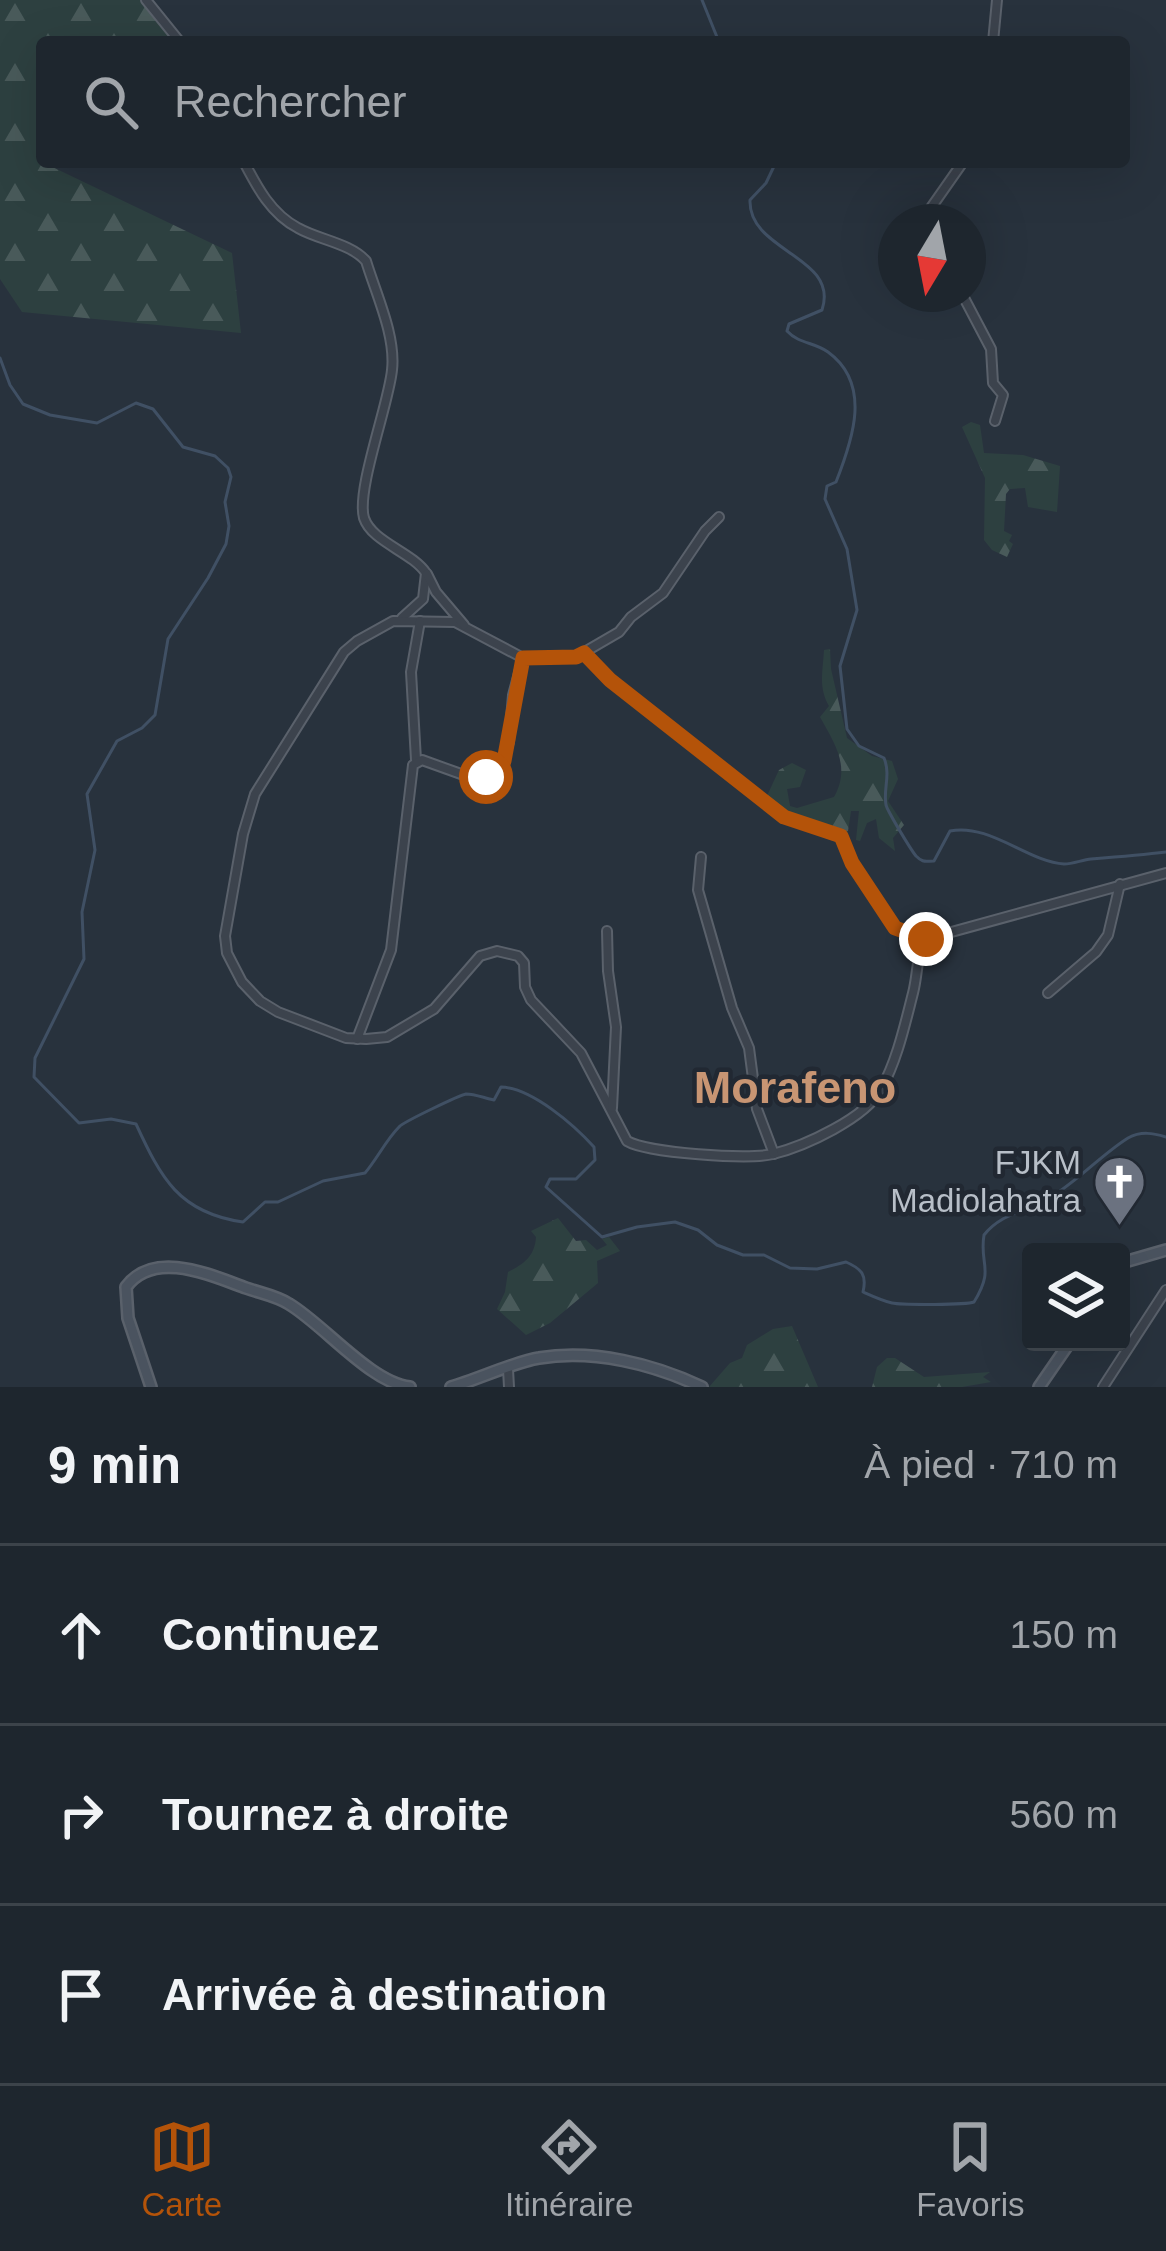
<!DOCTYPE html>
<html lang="fr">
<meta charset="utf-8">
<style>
:root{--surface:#1e262e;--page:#262e36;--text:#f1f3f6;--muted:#a1a5aa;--line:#3c434a;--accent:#b45309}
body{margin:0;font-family:Helvetica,sans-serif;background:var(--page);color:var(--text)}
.controls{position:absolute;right:36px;bottom:36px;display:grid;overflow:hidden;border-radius:12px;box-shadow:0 12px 48px #0002}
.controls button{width:108px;height:108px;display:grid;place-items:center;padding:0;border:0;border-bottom:3px solid var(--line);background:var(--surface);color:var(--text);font:60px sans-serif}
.compass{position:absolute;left:878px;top:204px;width:108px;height:108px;border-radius:50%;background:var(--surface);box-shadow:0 12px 48px #0002;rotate:190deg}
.stop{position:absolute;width:36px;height:36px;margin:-27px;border:9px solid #b45309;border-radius:50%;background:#fff}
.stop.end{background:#b45309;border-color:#fff;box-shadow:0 3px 12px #0008}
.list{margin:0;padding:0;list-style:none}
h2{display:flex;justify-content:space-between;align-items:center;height:156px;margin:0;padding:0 48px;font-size:51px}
h2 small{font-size:39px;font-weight:400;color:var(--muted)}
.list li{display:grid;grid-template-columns:78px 1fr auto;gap:36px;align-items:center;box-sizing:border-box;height:180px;padding:0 48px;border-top:3px solid var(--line)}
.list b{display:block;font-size:45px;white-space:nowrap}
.list em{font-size:39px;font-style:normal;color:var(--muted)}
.icon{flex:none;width:66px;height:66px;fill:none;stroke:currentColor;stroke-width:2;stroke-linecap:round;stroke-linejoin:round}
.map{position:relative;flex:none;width:1166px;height:1387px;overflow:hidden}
.search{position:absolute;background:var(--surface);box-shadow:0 12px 48px #0002;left:36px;right:36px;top:36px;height:132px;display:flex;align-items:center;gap:30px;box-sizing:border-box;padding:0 42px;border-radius:12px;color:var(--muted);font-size:45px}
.sheet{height:696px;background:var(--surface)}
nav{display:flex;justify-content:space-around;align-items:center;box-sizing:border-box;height:168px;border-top:3px solid var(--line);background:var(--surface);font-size:33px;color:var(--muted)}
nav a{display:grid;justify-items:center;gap:6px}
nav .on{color:var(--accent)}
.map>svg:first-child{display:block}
.forest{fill:url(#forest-firs)}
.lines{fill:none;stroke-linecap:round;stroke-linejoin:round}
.stream{stroke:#405064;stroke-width:3}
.street-casing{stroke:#5a616b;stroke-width:12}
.secondary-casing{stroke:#5a616b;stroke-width:14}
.street{stroke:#3c434d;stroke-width:8}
.secondary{stroke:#4a535f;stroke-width:9}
.route{stroke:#b45309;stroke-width:15}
.labels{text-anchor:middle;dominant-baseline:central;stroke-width:9;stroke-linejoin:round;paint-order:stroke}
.poi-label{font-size:33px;fill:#b8bfc8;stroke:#212832;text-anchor:end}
.district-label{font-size:45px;font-weight:bold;fill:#c89573;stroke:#212832}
</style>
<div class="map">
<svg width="1166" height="1387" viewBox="0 0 1166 1387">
<defs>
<pattern id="forest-firs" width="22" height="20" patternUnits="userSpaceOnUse" patternTransform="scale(3)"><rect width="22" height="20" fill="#2d4040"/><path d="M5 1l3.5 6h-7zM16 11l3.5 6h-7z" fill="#495a5a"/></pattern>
</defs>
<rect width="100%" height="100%" fill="#28323d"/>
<!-- forest -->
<g class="forest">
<polygon points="0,0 146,0 176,42 42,42 42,162 232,253 241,333 22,312 0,279"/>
<polygon points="971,422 980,425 984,453 1023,455 1060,466 1057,512 1028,507 1025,488 1010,489 1006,494 1004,531 1012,535 1009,541 1013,544 1007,557 992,550 984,540 985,478 962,427"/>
<path d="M830 649 831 669 847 738 872 756 892 761 898 779 888 801 904 825 893 838 895 851 879 838 876 819 867 823 860 841 856 840 859 811H851L847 838C826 819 793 822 766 798L779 770 792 763 806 770 800 787 787 789 790 806 797 808 834 797C851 767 835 744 820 717L829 706C818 687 823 671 824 650Z"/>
<path d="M558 1218 576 1241 586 1240 597 1250 607 1245 602 1239 609 1237 620 1251 597 1261 598 1283 550 1323 526 1335 497 1309 505 1292 508 1272C524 1264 535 1256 536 1237L531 1231Z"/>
<polygon points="792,1326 818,1387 709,1387 730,1363 742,1358 747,1345 773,1329"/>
<polygon points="887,1358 895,1358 924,1377 990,1372 983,1377 991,1382 962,1387 872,1387 877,1367"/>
</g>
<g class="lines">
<!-- stream -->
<g class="stream">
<polyline points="702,0 719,42"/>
<path d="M776 162 766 183 750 200C748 252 840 256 822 310L789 324 787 331C799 344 814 342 828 352 872 384 853 439 836 482L827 486 825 499 847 549 857 610 840 666 847 729 859 746 884 758C891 775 883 789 886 805 888 812 911 850 916 856 923 863 925 861 934 861L950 831C990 823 1028 862 1064 864 1073 864 1082 860 1091 859 1116 857 1141 855 1166 852"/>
<path d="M0 358 10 385 23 404 50 415 97 423 136 403 153 409 183 447 215 456 228 468 231 477 225 502 229 526 226 544 208 578 168 639 155 715 142 728 117 741 87 794 95 850 82 912 84 959 35 1058 34 1077 79 1123 111 1119 136 1124C161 1178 179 1213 243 1222L265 1202H278L323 1181 365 1173C377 1159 386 1140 399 1127 403 1122 460 1095 466 1094 475 1094 484 1098 494 1100L501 1087C532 1088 574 1125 594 1147L595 1160 576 1179H550L546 1187 602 1237 637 1227 675 1222 698 1230 717 1245 743 1255H764L790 1268 817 1269 846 1262C862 1269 867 1275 863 1292 872 1296 883 1301 892 1303 902 1305 966 1305 974 1302 995 1268 979 1265 984 1235 1001 1213 1028 1211 1051 1197 1079 1180 1101 1155 1128 1138 1141 1131 1153 1133 1166 1137"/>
</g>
<defs>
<g id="street">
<polyline points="146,0 180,42"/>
<polyline points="993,42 997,0"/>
<path d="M244 162C257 187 271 214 298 228 319 240 350 243 366 261 376 294 396 336 392 370 389 403 356 490 364 518 372 542 412 552 426 573L423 599 402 618"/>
<polyline points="921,222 963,162"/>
<polyline points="962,294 991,349 993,383 1003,395 995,421"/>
<path d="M719 517 705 531 663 593 631 617 619 632 576 657 523 658 455 622 393 621 357 641 344 652 255 794 243 834 225 936 227 953 242 982 260 1001 278 1012 346 1038 366 1039 387 1037 434 1009 480 956 497 951 518 956 524 963 525 987 531 1000 581 1053 627 1141C647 1153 749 1160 773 1154 805 1146 866 1118 881 1089 897 1061 905 1024 913 993 918 974 916 956 926 939L1166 873"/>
<polyline points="427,574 436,592 464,625"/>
<polyline points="584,653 610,680 784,817 841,837 852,863 895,928 926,939"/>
<polyline points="416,760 411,672 420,621"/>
<polyline points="701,857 698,890 732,1008 749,1048 757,1109 774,1154"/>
<polyline points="607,931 608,971 616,1027 612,1108"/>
<polyline points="1048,993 1096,952 1108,935 1120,884"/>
<polyline points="357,1039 391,950 413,765 422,760 461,774 497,777 509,742 513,695 523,658"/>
<polyline points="508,1369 509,1387"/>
<polyline points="1103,1387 1166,1290"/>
</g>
<g id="secondary">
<polyline points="1121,1263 1166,1250"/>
<path d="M151 1387 128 1318 126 1287C154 1249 210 1275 246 1288 260 1293 277 1296 289 1304 323 1324 371 1383 410 1387"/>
<path d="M451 1387C476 1380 517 1361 539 1358 594 1349 653 1364 702 1387"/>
<polyline points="1039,1387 1070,1342"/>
</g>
</defs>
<!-- street casing -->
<use href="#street" class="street-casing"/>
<!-- secondary casing -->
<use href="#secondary" class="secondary-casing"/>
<!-- street -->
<use href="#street" class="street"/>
<!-- secondary -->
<use href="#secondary" class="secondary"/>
</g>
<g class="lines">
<!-- route -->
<polyline class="route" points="486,777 497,777 504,761 523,658 576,657 584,653 610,680 784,817 841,836 852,863 895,928 926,939"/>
</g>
<!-- icons -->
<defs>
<symbol id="church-pin" viewBox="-11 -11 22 30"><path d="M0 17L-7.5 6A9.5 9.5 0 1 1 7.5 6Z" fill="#6b7280" stroke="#212832"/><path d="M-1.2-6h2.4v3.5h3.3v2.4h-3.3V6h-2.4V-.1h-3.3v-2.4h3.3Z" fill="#fff"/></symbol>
</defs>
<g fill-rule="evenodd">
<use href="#church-pin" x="1090" y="1152" width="59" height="81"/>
</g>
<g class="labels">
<!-- poi labels -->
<g class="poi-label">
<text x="1081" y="1162">FJKM<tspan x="1081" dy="38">Madiolahatra</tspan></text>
</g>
<!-- district labels -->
<g class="district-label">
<text x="795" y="1087">Morafeno</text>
</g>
</g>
</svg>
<div class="controls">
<button><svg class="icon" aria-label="layers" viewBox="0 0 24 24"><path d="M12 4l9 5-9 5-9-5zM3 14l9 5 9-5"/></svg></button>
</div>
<svg class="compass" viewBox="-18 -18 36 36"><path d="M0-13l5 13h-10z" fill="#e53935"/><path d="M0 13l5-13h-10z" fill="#a1a5aa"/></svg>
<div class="stop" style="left:486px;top:777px"></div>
<div class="stop end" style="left:926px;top:939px"></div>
<div class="search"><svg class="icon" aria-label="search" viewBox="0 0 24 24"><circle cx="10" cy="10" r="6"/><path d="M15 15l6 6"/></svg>Rechercher</div>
</div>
<section class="sheet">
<h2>9 min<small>À pied · 710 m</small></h2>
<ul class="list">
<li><svg class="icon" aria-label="ahead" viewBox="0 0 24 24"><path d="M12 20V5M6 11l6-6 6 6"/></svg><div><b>Continuez</b></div><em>150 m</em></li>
<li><svg class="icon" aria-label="right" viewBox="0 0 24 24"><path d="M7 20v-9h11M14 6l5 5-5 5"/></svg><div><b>Tournez à droite</b></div><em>560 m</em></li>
<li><svg class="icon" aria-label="arrive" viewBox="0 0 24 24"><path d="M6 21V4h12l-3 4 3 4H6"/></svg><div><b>Arrivée à destination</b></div></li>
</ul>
</section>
<nav>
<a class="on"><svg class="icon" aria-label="map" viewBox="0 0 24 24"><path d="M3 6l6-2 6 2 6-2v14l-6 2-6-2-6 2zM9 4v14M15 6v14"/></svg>Carte</a>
<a><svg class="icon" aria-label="directions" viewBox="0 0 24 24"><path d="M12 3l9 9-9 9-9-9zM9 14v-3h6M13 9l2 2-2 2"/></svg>Itinéraire</a>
<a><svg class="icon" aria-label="saved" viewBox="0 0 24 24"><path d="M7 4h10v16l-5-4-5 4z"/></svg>Favoris</a>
</nav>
